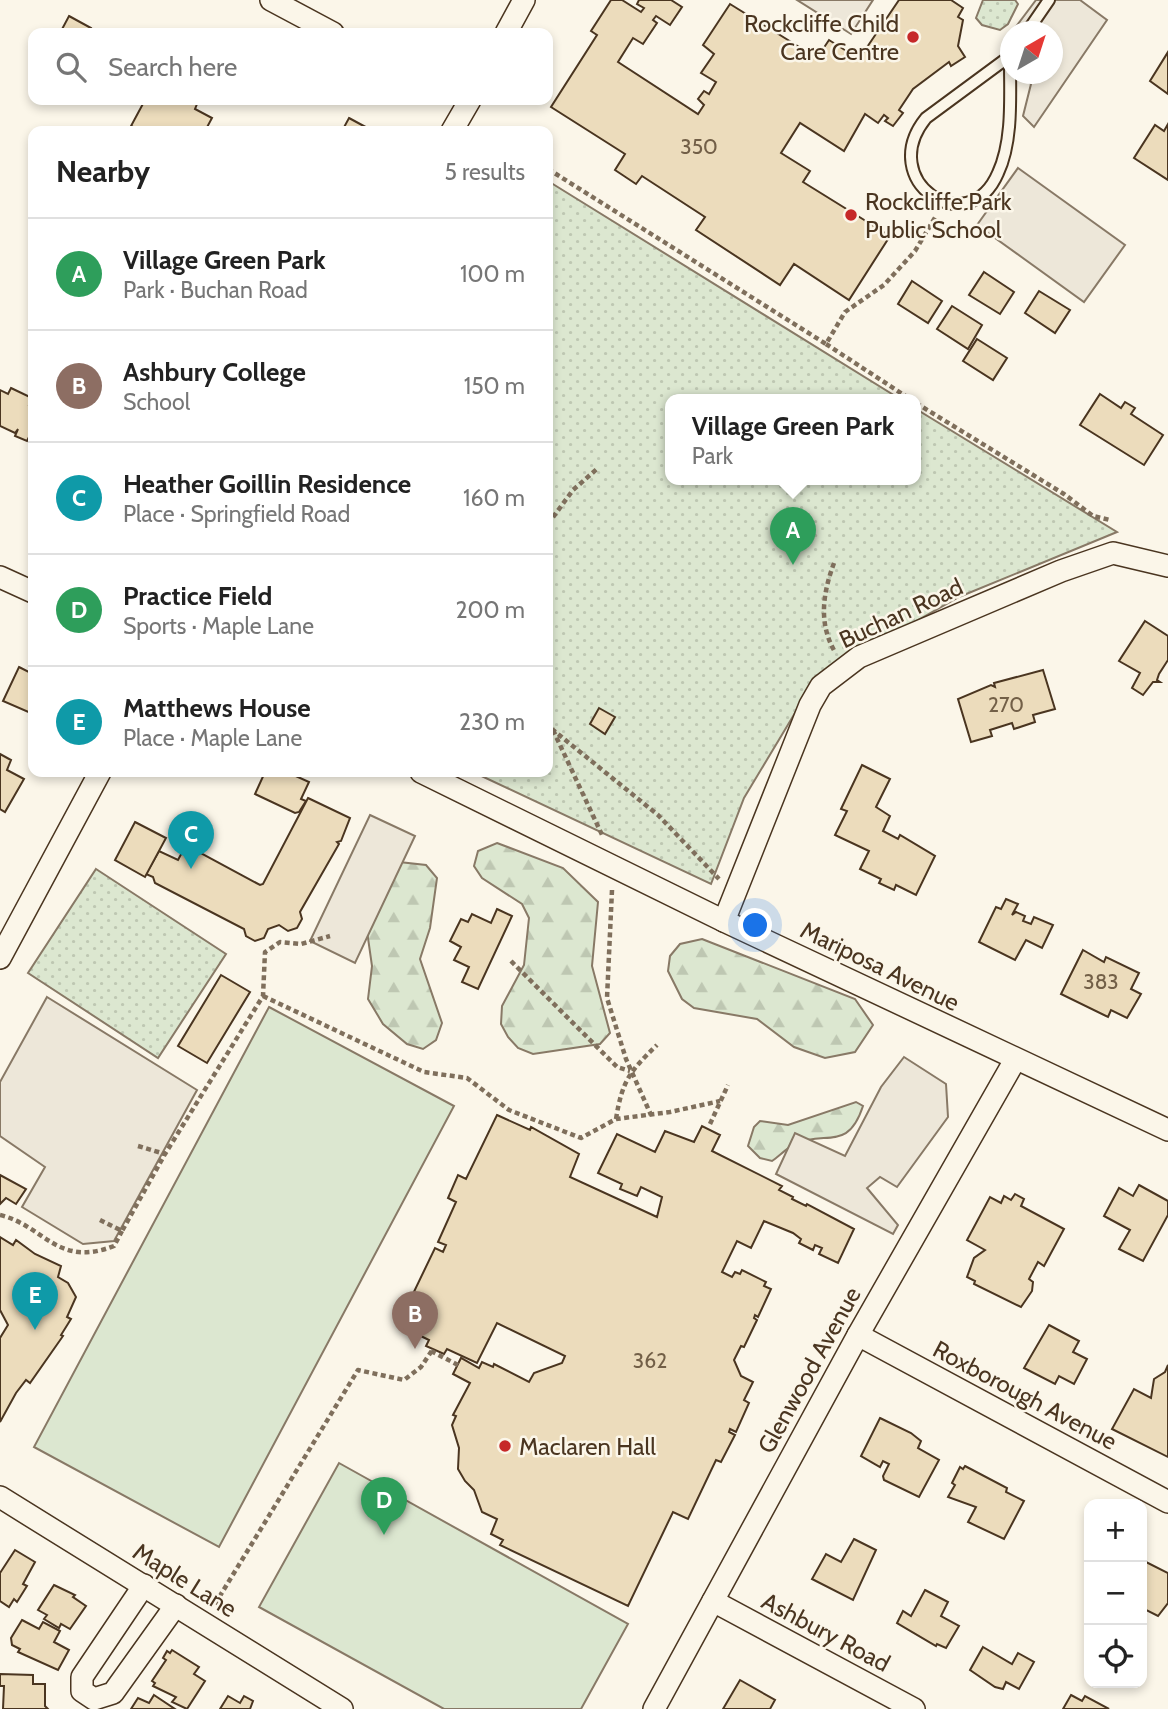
<!DOCTYPE html>
<meta charset="utf-8">
<style>
:root{--surface:#fff;--page:#f2f2f2;--text:#222;--muted:#767676;--line:#e0e0e0;--accent:#c62828}
body{margin:0;font-family:Cabin,sans-serif;background:var(--page);color:var(--text)}
.controls{position:absolute;right:21px;bottom:21px;display:grid;overflow:hidden;border-radius:14px;box-shadow:0 4px 10px #0003}
.controls button{width:63px;height:63px;display:grid;place-items:center;padding:0;border:0;border-bottom:2px solid var(--line);background:var(--surface);color:var(--text);font:35px sans-serif}
.compass{position:absolute;left:1000px;top:21px;width:63px;height:63px;border-radius:50%;background:var(--surface);box-shadow:0 4px 10px #0003;rotate:39deg}
.you{position:absolute;left:756px;top:926px;width:24px;height:24px;margin:-18px;border:5px solid #fff;border-radius:50%;background:#1a73e8;box-shadow:0 0 0 10px #1a73e833}
.badge{display:grid;place-items:center;width:46px;height:46px;border-radius:50%;background:var(--accent);color:#fff;font-size:23px;font-weight:700}
.pin{position:absolute;translate:-50% -58px;filter:drop-shadow(0 2px 4px #0008)}
.pin::after{content:'';position:absolute;top:37px;width:24px;height:21px;background:inherit;clip-path:polygon(0 0,100% 0,50% 100%)}
.popup{position:absolute;left:665px;top:394px;width:256px;height:91px;box-sizing:border-box;display:grid;place-content:center;border-radius:14px;background:var(--surface);filter:drop-shadow(0 2px 5px #0005);font-size:23px;white-space:nowrap;color:var(--muted)}
.popup b{font-size:26px;color:var(--text)}
.popup::after{content:'';position:absolute;left:50%;top:100%;margin-left:-14px;border:14px solid transparent;border-top-color:var(--surface)}
.list{margin:0;padding:0;list-style:none}
h2{display:flex;justify-content:space-between;align-items:center;height:91px;margin:0;padding:0 28px;font-size:30px}
h2 small{font-size:23px;font-weight:400;color:var(--muted)}
.list li{display:grid;grid-template-columns:46px 1fr auto;gap:21px;align-items:center;box-sizing:border-box;height:112px;padding:0 28px;border-top:2px solid var(--line)}
.list b{display:block;font-size:26px;white-space:nowrap}
.list p{margin:0;font-size:23px;white-space:nowrap;color:var(--muted)}
.list em{font-size:23px;font-style:normal;color:var(--muted)}
.icon{flex:none;width:38px;height:38px;fill:none;stroke:currentColor;stroke-width:2;stroke-linecap:round;stroke-linejoin:round}
.map{position:relative;flex:none;width:1168px;height:1709px;overflow:hidden}
.search{position:absolute;background:var(--surface);box-shadow:0 4px 10px #0003;left:28px;top:28px;width:525px;height:77px;display:flex;align-items:center;gap:18px;box-sizing:border-box;padding:0 24px;border-radius:14px;color:var(--muted);font-size:26px}
.panel{position:absolute;background:var(--surface);box-shadow:0 4px 10px #0003;left:28px;top:126px;width:525px;height:651px;border-radius:14px}
.map>svg:first-child{display:block}
.grass{fill:#dce7d0;stroke:#887966;stroke-width:2}
.forest{fill:url(#forest-firs);stroke:#887966;stroke-width:2}
.park{fill:url(#park-dots);stroke:#887966;stroke-width:2}
.parking{fill:#ede7d9;stroke:#887966;stroke-width:2}
.building{fill:#ecdcbc;stroke:#4a3520;stroke-width:2}
.lines{fill:none;stroke-linecap:round;stroke-linejoin:round}
.lane-casing{stroke:#4a3520;stroke-width:14}
.street-casing{stroke:#4a3520;stroke-width:24}
.path{stroke:#7f6f5c;stroke-width:4.5;stroke-dasharray:5 3.5;stroke-linecap:butt}
.lane{stroke:#fbf6e9;stroke-width:10}
.street{stroke:#fbf6e9;stroke-width:21}
.poi-dot{fill:#c62828;stroke:#fbf6e9;stroke-width:2.5}
.labels{text-anchor:middle;dominant-baseline:central;stroke-width:5;stroke-linejoin:round;paint-order:stroke}
.number-label{font-size:21px;fill:#725f47}
.poi-label{font-size:24px;fill:#4a3520;stroke:#fbf6e9;text-anchor:start}
.street-label{font-size:24px;fill:#4a3520;stroke:#fbf6e9}
</style>
<div class="map">
<svg width="1168" height="1709" viewBox="0 0 1168 1709">
<defs>
<pattern id="forest-firs" width="22" height="20" patternUnits="userSpaceOnUse" patternTransform="scale(1.75)"><rect width="22" height="20" fill="#dce7d0"/><path d="M5 1l3.5 6h-7zM16 11l3.5 6h-7z" fill="#bec7b2"/></pattern>
<pattern id="park-dots" width="8" height="8" patternUnits="userSpaceOnUse" patternTransform="scale(1.75)"><rect width="8" height="8" fill="#dce7d0"/><path d="M2 2h.1M6 6h.1" fill="none" stroke="#bec7b2" stroke-width="1.8" stroke-linecap="round"/></pattern>
</defs>
<rect width="100%" height="100%" fill="#fbf6e9"/>
<!-- grass -->
<g class="grass">
<polygon points="269,1007 454,1106 219,1547 34,1447"/>
<polygon points="339,1463 628,1624 581,1709 444,1709 259,1607"/>
</g>
<!-- forest -->
<g class="forest">
<polygon points="497,843 563,868 598,902 592,966 610,1033 600,1044 533,1054 518,1048 508,1037 501,1024 502,1006 524,965 529,918 522,904 482,878 474,866 478,851"/>
<polygon points="390,861 426,865 437,878 430,928 420,959 442,1023 436,1040 423,1049 407,1044 383,1024 368,999 372,966 365,917"/>
<polygon points="702,939 855,999 873,1025 855,1052 825,1058 794,1047 757,1019 694,1008 682,999 668,971 670,956 680,944"/>
<path d="M856 1102 863 1106C848 1152 826 1130 795 1144 787 1148 779 1156 772 1161L760 1158 748 1146 754 1127 760 1121 788 1125Z"/>
</g>
<!-- park -->
<g class="park">
<polygon points="983,0 1015,0 1018,4 1008,24 1000,30 982,25 976,18"/>
<polygon points="548,181 900,399 670,399 670,479 916,479 916,409 1117,532 959,597 816,678 744,798 711,884 473,772 548,772"/>
<polygon points="96,869 226,954 158,1058 28,973"/>
</g>
<!-- parking -->
<g class="parking">
<polygon points="797,0 873,0 851,34"/>
<polygon points="1036,0 1080,0 1107,20 1034,127 1023,116 1031,84 1020,74 1052,74 1052,32 1012,32"/>
<polygon points="1018,168 1125,245 1084,302 977,225"/>
<polygon points="370,815 415,836 355,963 310,941"/>
<polygon points="47,997 197,1090 114,1241 83,1244 22,1207 45,1167 0,1136 0,1082"/>
<polygon points="904,1057 946,1084 948,1117 897,1187 880,1177 867,1188 898,1225 893,1234 776,1174 795,1133 845,1156 881,1087"/>
</g>
<!-- building -->
<g class="building">
<polygon points="611,0 622,0 641,12 644,8 637,4 639,0 671,0 682,7 670,25 656,16 653,20 657,23 643,44 633,38 618,62 698,114 704,105 698,99 704,91 709,94 716,82 701,73 714,54 703,45 730,4 817,58 829,40 859,59 899,0 951,0 963,8 958,17 963,20 958,46 965,57 951,66 949,62 913,89 899,110 903,113 893,126 885,121 888,118 884,115 878,123 865,114 844,151 800,123 781,153 810,171 803,182 890,236 849,300 794,264 780,285 696,230 705,217 642,176 636,184 615,170 625,154 551,107 597,35 591,31"/>
<polygon points="69,16 91,28 89,33 60,33"/>
<polygon points="1168,52 1168,94 1150,81"/>
<polygon points="145,100 189,100 197,104 195,109 212,118 205,131 141,131 131,126"/>
<polygon points="349,118 373,131 342,131"/>
<polygon points="1168,124 1168,180 1134,158 1155,125 1164,131"/>
<polygon points="984,272 1014,292 1000,314 969,295"/>
<polygon points="912,281 942,301 928,323 898,304"/>
<polygon points="1039,291 1070,310 1055,333 1025,313"/>
<polygon points="952,306 982,325 968,349 937,329"/>
<polygon points="977,339 1007,358 993,380 963,361"/>
<polygon points="11,388 32,398 29,405 33,407 33,442 29,440 30,435 27,441 15,436 18,429 15,433 0,426 0,390 8,394"/>
<polygon points="1100,394 1121,408 1125,402 1135,408 1131,414 1163,435 1144,465 1080,425"/>
<polygon points="1145,621 1168,636 1168,660 1159,674 1157,680 1160,682 1153,682 1143,695 1132,688 1140,673 1119,661"/>
<polygon points="19,667 33,674 33,714 3,701"/>
<polygon points="1043,670 1055,709 1033,715 1035,722 1014,729 1012,723 990,730 992,736 971,742 958,699 991,685 995,687 994,683"/>
<polygon points="599,708 615,717 605,734 590,724"/>
<polygon points="0,754 11,760 7,770 24,779 5,812 0,809"/>
<polygon points="862,765 890,779 876,807 890,816 883,831 898,839 900,835 935,856 916,895 896,885 894,890 879,883 881,879 860,869 869,851 835,835 847,811 841,809"/>
<polygon points="265,772 287,772 309,782 301,799 306,801 299,812 295,813 255,794"/>
<polygon points="308,798 350,818 341,841 337,842 339,844 300,912 302,919 297,928 288,931 279,925 268,929 264,938 255,941 246,936 244,929 155,883 153,877 146,874 159,851 178,860 186,845 260,885 263,884"/>
<polygon points="135,822 166,838 145,877 115,860"/>
<polygon points="1006,899 1018,904 1012,915 1016,912 1025,916 1023,921 1031,924 1034,917 1053,925 1042,948 1026,940 1015,960 979,942 996,907 1001,909"/>
<polygon points="497,909 512,916 478,989 462,982 469,967 454,960 461,947 450,941 461,919 468,922 472,914 491,923"/>
<polygon points="1083,950 1104,962 1106,957 1139,973 1131,989 1141,994 1127,1018 1111,1010 1108,1017 1061,994"/>
<polygon points="221,975 250,992 207,1063 178,1046"/>
<polygon points="497,1115 530,1130 531,1127 579,1154 570,1177 657,1217 662,1197 641,1187 637,1196 620,1189 622,1184 598,1173 617,1134 655,1152 665,1131 694,1142 702,1126 720,1135 712,1151 782,1186 779,1190 793,1197 792,1199 806,1206 807,1204 854,1229 838,1263 819,1254 822,1248 815,1245 813,1250 799,1243 801,1239 793,1233 764,1221 751,1248 737,1241 722,1272 732,1277 735,1272 740,1274 742,1270 766,1282 764,1286 771,1289 758,1317 755,1315 754,1318 757,1320 744,1347 741,1346 734,1360 741,1376 753,1382 744,1400 749,1403 736,1432 730,1429 729,1432 735,1435 721,1462 716,1460 688,1519 673,1512 628,1606 500,1545 503,1540 491,1534 497,1519 482,1512 474,1490 465,1481 458,1469 459,1448 452,1425 456,1416 453,1415 470,1383 453,1374 461,1358 479,1368 482,1362 493,1367 494,1364 529,1382 534,1373 562,1363 565,1356 497,1323 477,1363 447,1349 444,1354 426,1346 429,1340 398,1325 435,1248 443,1252 446,1245 438,1242 456,1202 448,1198 458,1175 466,1179"/>
<polygon points="0,1175 26,1189 16,1204 6,1198 0,1204"/>
<polygon points="1139,1185 1168,1201 1168,1215 1143,1261 1119,1249 1130,1230 1104,1216 1119,1188 1133,1196"/>
<polygon points="1015,1194 1024,1199 1021,1206 1064,1229 1044,1266 1038,1262 1029,1279 1033,1282 1032,1291 1021,1307 974,1284 975,1281 967,1277 974,1258 985,1250 967,1240 990,1197 1001,1203 1004,1196 1011,1200"/>
<polygon points="0,1237 13,1245 16,1240 35,1254 61,1266 58,1277 68,1283 76,1297 67,1317 71,1319 61,1335 63,1336 30,1383 26,1380 16,1393 0,1422 0,1338 8,1325 0,1310"/>
<polygon points="1049,1325 1079,1341 1073,1352 1087,1359 1074,1384 1059,1376 1055,1384 1024,1368"/>
<polygon points="1168,1365 1168,1457 1112,1429 1134,1389 1151,1398 1154,1379 1165,1372"/>
<polygon points="880,1418 911,1433 921,1441 918,1448 939,1460 919,1497 884,1480 883,1476 889,1464 883,1461 880,1467 861,1456"/>
<polygon points="965,1466 1007,1488 1006,1492 1024,1501 1004,1539 968,1522 976,1507 948,1497 955,1485 952,1483 960,1467 963,1469"/>
<polygon points="854,1539 876,1550 853,1600 812,1579 826,1554 841,1562"/>
<polygon points="15,1550 35,1562 23,1584 27,1586 17,1602 14,1599 9,1607 0,1601 0,1573"/>
<polygon points="1142,1560 1168,1573 1168,1603 1158,1616 1142,1608"/>
<polygon points="54,1585 75,1595 73,1597 86,1606 70,1629 61,1624 59,1628 44,1619 47,1615 38,1610"/>
<polygon points="925,1590 948,1602 941,1616 959,1626 946,1648 937,1644 936,1646 897,1623 903,1611 911,1616"/>
<polygon points="22,1620 39,1629 43,1622 60,1631 54,1642 69,1650 58,1670 18,1652 20,1649 12,1645 11,1638"/>
<polygon points="983,1647 1012,1664 1018,1653 1034,1662 1019,1689 1006,1682 1003,1689 995,1687 970,1670"/>
<polygon points="172,1650 199,1667 194,1674 205,1681 187,1709 172,1702 176,1697 153,1686 155,1683 152,1681 166,1660 163,1658 167,1651 170,1653"/>
<polygon points="0,1674 33,1675 33,1684 45,1684 45,1706 48,1709 3,1709 4,1686 0,1686"/>
<polygon points="740,1680 775,1700 770,1709 723,1709"/>
<polygon points="154,1695 175,1709 131,1709 138,1698 149,1703"/>
<polygon points="1071,1695 1082,1701 1085,1696 1109,1709 1063,1709"/>
<polygon points="228,1696 240,1703 244,1696 253,1701 250,1709 220,1709"/>
</g>
<g class="lines">
<defs>
<g id="lane">
<polyline points="1027,32 1049,0"/>
<path d="M1010 56 926 118C875 181 968 243 998 173 1013 141 1010 97 1010 62"/>
</g>
<g id="street">
<polyline points="271,0 333,33"/>
<polyline points="506,33 524,0"/>
<polyline points="452,131 470,100"/>
<polyline points="0,577 33,592"/>
<polyline points="421,772 724,921 1168,1130"/>
<polyline points="724,921 810,705 821,686 859,657 1061,571 1113,553 1168,566"/>
<polyline points="0,958 100,772"/>
<polyline points="858,1335 1168,1502"/>
<polyline points="0,1497 342,1709"/>
<polyline points="144,1585 82,1677 82,1691 94,1699 113,1693 176,1605"/>
<polyline points="713,1601 914,1709"/>
<polyline points="654,1709 858,1335 1015,1060"/>
</g>
</defs>
<!-- lane casing -->
<use href="#lane" class="lane-casing"/>
<!-- street casing -->
<use href="#street" class="street-casing"/>
<!-- path -->
<g class="path">
<polyline points="548,169 826,344 845,312 884,285 915,251 936,216"/>
<polyline points="826,344 910,399"/>
<polyline points="916,403 1064,494 1093,516 1110,520"/>
<polyline points="548,524 573,490 598,468"/>
<path d="M834 563C823 593 818 623 835 652"/>
<polyline points="548,721 553,730 658,815 719,879"/>
<polyline points="553,730 603,837"/>
<polyline points="612,890 607,998 626,1059 651,1115"/>
<polyline points="511,961 617,1067 630,1071"/>
<polyline points="263,996 424,1072 467,1078 509,1110 581,1138 616,1119 670,1112 720,1101"/>
<path d="M616 1119C622 1081 630 1071 657 1045"/>
<polyline points="710,1124 728,1085"/>
<polyline points="138,1146 165,1154"/>
<path d="M0 1215C45 1226 57 1268 114 1246L122 1231"/>
<polyline points="100,1220 122,1231 165,1154 263,996 265,952 280,942 301,944 330,936"/>
<polyline points="431,1351 458,1365"/>
<polyline points="215,1604 358,1370 404,1380 421,1367 433,1349"/>
</g>
<!-- lane -->
<use href="#lane" class="lane"/>
<!-- street -->
<use href="#street" class="street"/>
</g>
<!-- markers -->
<g class="poi-dot">
<circle cx="913" cy="37" r="7"/>
<circle cx="851" cy="215" r="7"/>
<circle cx="505" cy="1446" r="7"/>
</g>
<g class="labels">
<!-- number labels -->
<g class="number-label">
<text x="699" y="146">350</text>
<text x="1006" y="704">270</text>
<text x="1101" y="981">383</text>
<text x="650" y="1360">362</text>
</g>
<!-- poi labels -->
<g class="poi-label">
<text x="899" y="23" text-anchor="end">Rockcliffe Child<tspan x="899" dy="28">Care Centre</tspan></text>
<text x="865" y="201">Rockcliffe Park<tspan x="865" dy="28">Public School</tspan></text>
<text x="519" y="1446">Maclaren Hall</text>
</g>
<!-- street labels -->
<g class="street-label">
<text transform="translate(901 613) rotate(-25)">Buchan Road</text>
<text transform="translate(880 966) rotate(26)">Mariposa Avenue</text>
<text transform="translate(809 1370) rotate(-61)">Glenwood Avenue</text>
<text transform="translate(1025 1395) rotate(28)">Roxborough Avenue</text>
<text transform="translate(185 1580) rotate(32)">Maple Lane</text>
<text transform="translate(826 1632) rotate(28)">Ashbury Road</text>
</g>
</g>
</svg>
<div class="controls">
<button>+</button>
<button>−</button>
<button><svg class="icon" aria-label="locate" viewBox="0 0 24 24"><circle cx="12" cy="12" r="6"/><path d="M12 2v4M12 18v4M2 12h4M18 12h4"/></svg></button>
</div>
<svg class="compass" viewBox="-18 -18 36 36"><path d="M0-13l5 13h-10z" fill="#e53935"/><path d="M0 13l5-13h-10z" fill="#767676"/></svg>
<div class="you"></div>
<div class="pin badge" style="left:793px;top:565px;background:#2e9e5b">A</div>
<div class="popup"><b>Village Green Park</b>Park</div>
<div class="pin badge" style="left:415px;top:1349px;background:#8d6e63">B</div>
<div class="pin badge" style="left:191px;top:869px;background:#0f9aa8">C</div>
<div class="pin badge" style="left:384px;top:1535px;background:#2e9e5b">D</div>
<div class="pin badge" style="left:35px;top:1330px;background:#0f9aa8">E</div>
<div class="search"><svg class="icon" aria-label="search" viewBox="0 0 24 24"><circle cx="10" cy="10" r="6"/><path d="M15 15l6 6"/></svg>Search here</div>
<section class="panel">
<h2>Nearby<small>5 results</small></h2>
<ul class="list">
<li><span class="badge" style="background:#2e9e5b">A</span><div><b>Village Green Park</b><p>Park · Buchan Road</p></div><em>100 m</em></li>
<li><span class="badge" style="background:#8d6e63">B</span><div><b>Ashbury College</b><p>School</p></div><em>150 m</em></li>
<li><span class="badge" style="background:#0f9aa8">C</span><div><b>Heather Goillin Residence</b><p>Place · Springfield Road</p></div><em>160 m</em></li>
<li><span class="badge" style="background:#2e9e5b">D</span><div><b>Practice Field</b><p>Sports · Maple Lane</p></div><em>200 m</em></li>
<li><span class="badge" style="background:#0f9aa8">E</span><div><b>Matthews House</b><p>Place · Maple Lane</p></div><em>230 m</em></li>
</ul>
</section>
</div>
